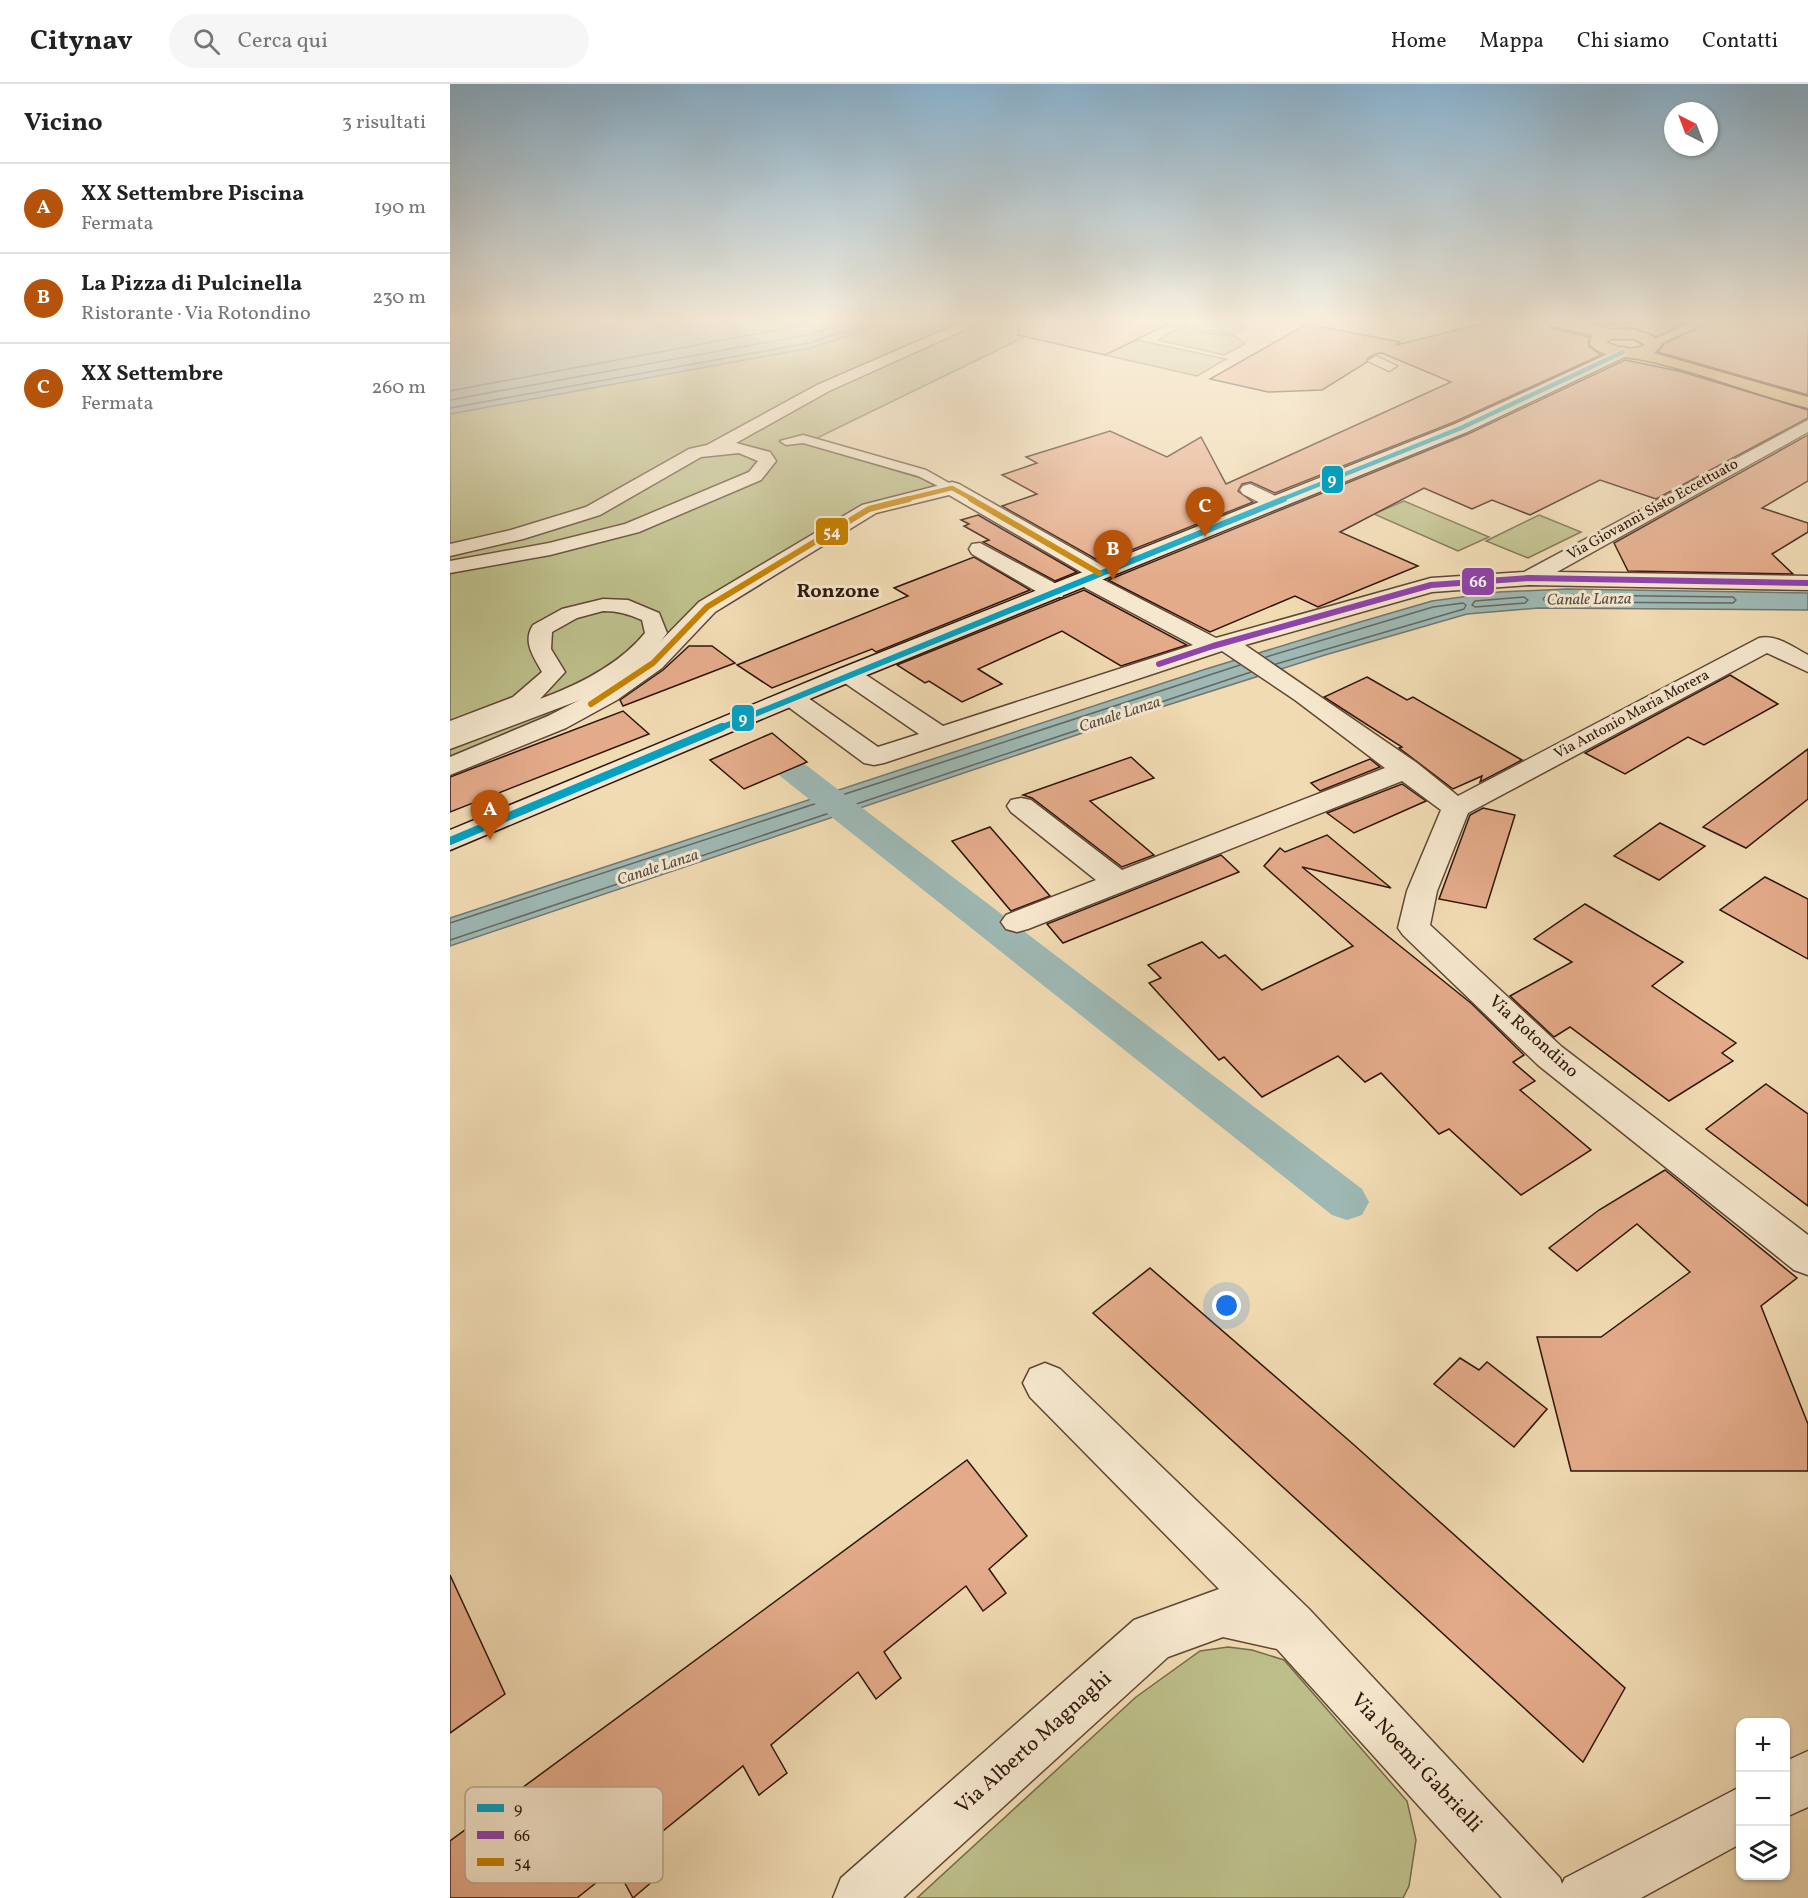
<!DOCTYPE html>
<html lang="it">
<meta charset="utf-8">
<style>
:root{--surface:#fff;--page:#f6f6f6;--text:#222;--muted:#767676;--line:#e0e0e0;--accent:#b45309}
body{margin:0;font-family:Vollkorn,serif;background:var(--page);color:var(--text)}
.controls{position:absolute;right:18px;bottom:18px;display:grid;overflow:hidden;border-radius:12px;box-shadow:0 2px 4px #0004}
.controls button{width:54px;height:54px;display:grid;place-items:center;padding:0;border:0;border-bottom:2px solid var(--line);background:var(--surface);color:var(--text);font:30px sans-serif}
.compass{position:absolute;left:1214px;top:18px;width:54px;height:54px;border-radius:50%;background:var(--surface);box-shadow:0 2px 4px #0004;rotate:318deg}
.you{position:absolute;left:777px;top:1222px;width:21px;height:21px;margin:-15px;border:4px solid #fff;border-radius:50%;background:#1a73e8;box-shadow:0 0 0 9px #1a73e833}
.badge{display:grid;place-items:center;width:39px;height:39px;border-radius:50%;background:var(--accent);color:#fff;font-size:20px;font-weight:700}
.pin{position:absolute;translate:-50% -50px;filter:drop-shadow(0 2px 3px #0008)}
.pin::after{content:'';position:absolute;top:32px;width:21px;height:18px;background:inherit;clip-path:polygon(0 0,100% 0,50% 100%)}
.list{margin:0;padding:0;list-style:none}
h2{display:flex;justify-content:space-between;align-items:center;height:78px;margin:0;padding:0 24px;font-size:26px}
h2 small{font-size:20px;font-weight:400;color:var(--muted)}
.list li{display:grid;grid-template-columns:39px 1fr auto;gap:18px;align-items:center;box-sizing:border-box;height:90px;padding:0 24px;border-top:2px solid var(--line)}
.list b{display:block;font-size:22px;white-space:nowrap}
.list p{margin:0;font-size:20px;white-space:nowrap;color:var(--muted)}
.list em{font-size:20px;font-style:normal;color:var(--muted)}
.icon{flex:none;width:33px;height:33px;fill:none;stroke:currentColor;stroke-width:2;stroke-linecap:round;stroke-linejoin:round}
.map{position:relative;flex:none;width:1358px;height:1814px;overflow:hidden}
header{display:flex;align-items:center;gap:36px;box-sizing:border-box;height:84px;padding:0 30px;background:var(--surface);border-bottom:2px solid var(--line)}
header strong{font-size:28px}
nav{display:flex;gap:33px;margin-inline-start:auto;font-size:21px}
.search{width:420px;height:54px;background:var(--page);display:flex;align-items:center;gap:15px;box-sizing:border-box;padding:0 21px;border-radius:33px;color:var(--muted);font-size:22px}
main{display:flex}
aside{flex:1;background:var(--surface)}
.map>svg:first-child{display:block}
.green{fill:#bdbf8a;stroke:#766a4a;stroke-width:1.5}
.water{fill:#9eb9b5;stroke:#727771;stroke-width:1.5}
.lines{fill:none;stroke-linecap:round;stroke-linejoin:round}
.shore{stroke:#666760;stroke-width:1.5}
.canal{fill:#9eb9b5;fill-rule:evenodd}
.building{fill:#e4ab8a;stroke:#2f150a;stroke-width:1.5}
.service-casing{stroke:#604634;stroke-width:3}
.pedestrian-casing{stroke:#604634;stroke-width:3}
.minor-casing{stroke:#604634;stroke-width:3}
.secondary-casing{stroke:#2f150a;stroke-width:3}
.primary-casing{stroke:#2f150a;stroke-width:3}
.service{fill:#f6e8ce;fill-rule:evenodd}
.pedestrian{fill:#f6e8ce;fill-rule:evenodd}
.minor{fill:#f6e8ce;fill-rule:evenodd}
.secondary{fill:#f6e8ce;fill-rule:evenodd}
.primary{fill:#e8be7a;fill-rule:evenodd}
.bus-1-far2-casing{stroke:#f6e8ce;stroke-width:7}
.bus-1-far1-casing{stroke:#f6e8ce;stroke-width:9}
.bus-1-casing{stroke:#f6e8ce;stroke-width:12}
.bus-2-casing{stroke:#f6e8ce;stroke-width:9}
.bus-3-far1-casing{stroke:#f6e8ce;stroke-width:7}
.bus-3-casing{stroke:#f6e8ce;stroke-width:9}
.bus-1-far2{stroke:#02a2c4;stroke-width:4.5}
.bus-1-far1{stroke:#02a2c4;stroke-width:6}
.bus-1{stroke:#02a2c4;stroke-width:8}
.bus-2{stroke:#8e44ad;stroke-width:6}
.bus-3-far1{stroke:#c58202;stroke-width:4.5}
.bus-3{stroke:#c58202;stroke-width:6}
.labels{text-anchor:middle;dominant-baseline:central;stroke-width:6;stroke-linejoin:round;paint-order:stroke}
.far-street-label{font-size:15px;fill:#2f150a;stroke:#f6e8ce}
.far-water-label{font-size:16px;font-style:italic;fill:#564e46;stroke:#f6e8ce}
.street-label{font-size:18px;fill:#2f150a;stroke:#f6e8ce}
.far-district-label{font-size:20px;font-weight:bold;fill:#2f150a;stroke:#f6e8ce}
.near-street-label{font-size:21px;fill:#2f150a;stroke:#f6e8ce}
.key{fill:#f6e8ce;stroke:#baa993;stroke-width:1.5}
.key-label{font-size:16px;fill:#2f150a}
.line-badge{stroke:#f6e8ce;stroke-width:2}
.badge-label{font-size:16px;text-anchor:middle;font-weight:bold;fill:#fff}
</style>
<header>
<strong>Citynav</strong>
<div class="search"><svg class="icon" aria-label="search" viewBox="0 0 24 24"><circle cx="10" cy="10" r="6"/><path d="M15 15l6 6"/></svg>Cerca qui</div>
<nav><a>Home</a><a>Mappa</a><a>Chi siamo</a><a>Contatti</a></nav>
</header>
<main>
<aside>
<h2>Vicino<small>3 risultati</small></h2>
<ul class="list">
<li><span class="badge">A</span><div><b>XX Settembre Piscina</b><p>Fermata</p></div><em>190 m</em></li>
<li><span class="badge">B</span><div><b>La Pizza di Pulcinella</b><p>Ristorante · Via Rotondino</p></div><em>230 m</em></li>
<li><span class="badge">C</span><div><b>XX Settembre</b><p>Fermata</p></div><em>260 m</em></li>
</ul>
</aside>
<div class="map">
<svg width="1358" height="1814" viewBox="0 0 1358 1814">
<rect width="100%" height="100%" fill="#f1dbb3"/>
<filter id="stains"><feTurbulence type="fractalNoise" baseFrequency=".00333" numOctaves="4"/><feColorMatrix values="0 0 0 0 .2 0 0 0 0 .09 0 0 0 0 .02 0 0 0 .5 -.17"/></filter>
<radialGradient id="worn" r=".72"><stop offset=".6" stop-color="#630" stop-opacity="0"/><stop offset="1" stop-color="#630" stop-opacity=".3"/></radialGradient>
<!-- green -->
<g class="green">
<polygon points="0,239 603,239 367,354 369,364 471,394 495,407 420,422 267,516 159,603 33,661 0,673"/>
<polygon points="708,239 735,239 737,247 784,252 795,260 774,271 708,256 729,244"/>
<polygon points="687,256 776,275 747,292 655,271"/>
<polygon points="954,417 1039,453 1008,467 924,430"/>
<polygon points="1089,431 1131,448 1078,474 1036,457"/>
<polygon points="778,1563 802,1566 834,1576 957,1717 966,1756 959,1802 953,1814 467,1814 686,1613 750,1567"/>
</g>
<!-- water -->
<g class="water">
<polygon points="0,239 435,239 361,264 0,330"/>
<polygon points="748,239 792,239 791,242 796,244 785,250 743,245"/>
<polygon points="1117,505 1358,509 1358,526 1088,524 1017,530 875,571 683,632 0,862 0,834 756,585 910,538 982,517 1049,508"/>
</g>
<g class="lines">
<!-- shore -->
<g class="shore">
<polyline points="0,307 365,239"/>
<polyline points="0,316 357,251 395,239"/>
<polyline points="0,324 359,259 420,239"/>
<polygon points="1118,511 1283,513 1286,516 1283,519 1096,518 1093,515 1096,512"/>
<polygon points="1074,513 1078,516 1075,519 1025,523 1022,521 1025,517"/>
<polyline points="816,573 983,523 1013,519 1016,521 1014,525 826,580"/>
<polyline points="0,839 790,581"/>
<polyline points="0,856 801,588"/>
</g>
<!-- canal -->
<polygon class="canal" points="341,676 352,678 912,1105 919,1118 912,1131 897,1136 882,1131 330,692 326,685 330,678"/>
</g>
<!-- building -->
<g class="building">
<polygon points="569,239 720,239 655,271 568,251"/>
<polygon points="1036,239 1098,239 1101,244 1139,253 1138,262 1151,271 1004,338 825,409 801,398 792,400 788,407 803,418 651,478 552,422 587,410 552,391 587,379 576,373 660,347 717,373 751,353 776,400 1001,298 932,269 925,270 917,275 917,278 872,306 818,308 760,295 857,240 950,258 946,261"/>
<polygon points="1144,239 1234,239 1206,253 1185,244"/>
<polygon points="1257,239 1358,239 1358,311 1208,268 1214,260"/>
<polygon points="1175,276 1229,287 1358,326 1358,334 1206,415 1150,396 1080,431 1042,416 1022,425 974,404 890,448 968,482 868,523 845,512 760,548 658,496 1018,350"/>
<polygon points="1358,351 1358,397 1312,424 1358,439 1358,448 1322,470 1343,490 1178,487 1164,459"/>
<polygon points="528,431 627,488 605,497 533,458 539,456 514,442 519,440 511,436"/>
<polygon points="524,473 580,506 426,568 422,565 322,604 287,581 458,512 444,504"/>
<polygon points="634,506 737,561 671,582 612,547 528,585 552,600 512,618 479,597 475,599 447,581"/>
<polygon points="239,562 262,562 285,579 173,622 170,616 213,586"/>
<polygon points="1280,591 1328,620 1254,661 1238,653 1175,690 1135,669"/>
<polygon points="917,593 957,616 963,613 1072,676 1030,698 1032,692 1003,705 949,664 952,663 874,613"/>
<polygon points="173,627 199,650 0,728 0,693"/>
<polygon points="322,649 357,678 294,705 260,676"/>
<polygon points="1358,665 1358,715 1296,764 1253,743"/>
<polygon points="681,673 704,694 640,717 704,771 672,783 582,714 573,711"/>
<polygon points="920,675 930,683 870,707 861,699"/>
<polygon points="952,700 976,717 904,749 877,729"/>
<polygon points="1033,724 1065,731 1036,824 989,815 1020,731"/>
<polygon points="1210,739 1255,762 1209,796 1164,772"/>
<polygon points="540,743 600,812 561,827 502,757"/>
<polygon points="877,751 941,804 852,783 1022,920 1074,971 1063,978 1085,997 1070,1006 1141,1066 1071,1111 999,1045 989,1050 931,989 915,998 888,972 812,1013 774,973 769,976 699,899 711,894 698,881 752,858 769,874 775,871 812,906 903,862 814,782 830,764 835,768"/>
<polygon points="771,771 789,788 613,859 597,840"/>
<polygon points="1315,793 1358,815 1358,875 1270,826"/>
<polygon points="1135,820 1233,878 1202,902 1286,959 1272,969 1283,977 1219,1017 1120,943 1104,953 1060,912 1122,878 1084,855"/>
<polygon points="1316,1000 1358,1030 1358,1122 1256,1045"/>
<polygon points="1215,1086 1347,1194 1311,1222 1358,1340 1358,1387 1121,1387 1087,1253 1151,1253 1240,1188 1187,1140 1127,1187 1099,1164 1149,1126"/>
<polygon points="700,1184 903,1360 1175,1604 1133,1678 643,1229"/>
<polygon points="1010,1274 1029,1286 1037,1278 1097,1325 1064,1363 984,1300"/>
<polygon points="517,1376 577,1452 539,1485 556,1509 533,1527 516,1502 434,1568 451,1594 426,1615 408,1588 321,1661 337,1689 309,1711 293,1682 197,1760 211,1790 183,1814 166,1783 127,1814 0,1814 0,1757"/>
<polygon points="0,1491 55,1610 0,1649"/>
</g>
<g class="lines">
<defs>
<g id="service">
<polygon points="1240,239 1255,239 1207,261 1198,259"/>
<polygon points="353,351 476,386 508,404 506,407 498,407 468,392 353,359 336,361 330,357"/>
</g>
<g id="pedestrian">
<polygon points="510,239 530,239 379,307 286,359 320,368 326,377 311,396 189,448 100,471 0,489 0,477 99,459 175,440 299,388 308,377 289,369 251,373 150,431 73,455 0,472 0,460 61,446 136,423 239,365 257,361 367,301"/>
<polygon points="926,272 947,282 939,287 918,277"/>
<path d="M153 515 178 516 209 529 217 549 196 577 138 613 0 665V637L63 613 92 588C84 573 72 558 83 541L112 525ZM153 527C168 527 178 530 192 536L195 549C169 581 128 601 90 615L115 588 101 565 102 548 127 534Z"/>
</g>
<g id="minor">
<path d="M1358 336V348L1107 488 1358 492V506L1079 501 982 508 795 561 967 679 1008 712 1309 554C1326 550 1343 563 1358 571V588L1317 569 1018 729 987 807 980 841 1112 963 1358 1151V1191L1344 1186 1088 981 953 851 948 844 957 807 991 726 952 697 578 845 567 848 556 845 551 838 556 831 646 796 561 728 557 722 561 716 571 714 581 716 672 786 935 684 845 616 772 567 434 679 424 681 414 679 333 619 329 614 333 609 342 606 351 609 428 663 469 650 389 595 386 590 389 585 398 583 407 585 493 642 743 561 628 500 625 495 633 489 499 411 426 429 265 528 212 584 167 616 116 644 0 691V673L98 632 149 606 194 574 249 518 412 421 502 398 509 400 657 484 660 489 652 495 766 554 981 494 1074 488Z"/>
<polygon points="800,400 832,415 835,419 832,423 818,423 793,410 790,406 793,402"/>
<polygon points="530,459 612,503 615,508 612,513 596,513 522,470 519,465 522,460"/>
<polygon points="595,1279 610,1285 859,1525 1110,1794 1112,1800 1115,1794 1290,1703 1290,1760 1191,1814 1052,1814 827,1565 773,1553 718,1573 453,1814 383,1814 391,1794 684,1536 769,1505 580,1313 573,1299 580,1285"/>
<polygon points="1358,1667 1358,1723 1336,1733 1336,1677"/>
</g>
<polygon id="secondary" points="1173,263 1179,265 1181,268 1179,271 1017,348 407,595 0,766 0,746 389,585 1005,340"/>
<path id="primary" d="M1100 239H1131L1159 245 1184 246 1201 251 1212 261 1204 269 1358 313V324C1302 310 1243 285 1188 275 1172 272 1151 274 1140 260L1142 251 1101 242ZM1161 255H1184L1195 261C1183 267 1168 264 1156 258Z"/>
</defs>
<!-- service casing -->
<use href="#service" class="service-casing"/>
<!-- pedestrian casing -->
<use href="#pedestrian" class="pedestrian-casing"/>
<!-- minor casing -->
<use href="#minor" class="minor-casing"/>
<!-- secondary casing -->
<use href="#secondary" class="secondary-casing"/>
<!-- primary casing -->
<use href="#primary" class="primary-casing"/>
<!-- service -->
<use href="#service" class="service"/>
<!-- pedestrian -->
<use href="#pedestrian" class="pedestrian"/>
<!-- minor -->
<use href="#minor" class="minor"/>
<!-- secondary -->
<use href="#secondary" class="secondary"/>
<!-- primary -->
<use href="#primary" class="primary"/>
<defs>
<polyline id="bus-1-far2" points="830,416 1011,344 1173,268"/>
<polyline id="bus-1-far1" points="268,645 834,415"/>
<polyline id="bus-1" points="0,757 272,643"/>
<polyline id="bus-2" points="709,580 763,562 981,501 1079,494 1358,499"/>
<polyline id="bus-3-far1" points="453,416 502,404 524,416"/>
<g id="bus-3">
<polyline points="521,415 649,489"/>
<polyline points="141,620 203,579 257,523 419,425 459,415"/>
</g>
</defs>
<!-- bus-1-far2 casing -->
<use href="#bus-1-far2" class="bus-1-far2-casing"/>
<!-- bus-1-far1 casing -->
<use href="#bus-1-far1" class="bus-1-far1-casing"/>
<!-- bus-1 casing -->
<use href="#bus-1" class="bus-1-casing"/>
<!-- bus-2 casing -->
<use href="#bus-2" class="bus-2-casing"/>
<!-- bus-3-far1 casing -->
<use href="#bus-3-far1" class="bus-3-far1-casing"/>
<!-- bus-3 casing -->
<use href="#bus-3" class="bus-3-casing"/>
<!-- bus-1-far2 -->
<use href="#bus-1-far2" class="bus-1-far2"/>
<!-- bus-1-far1 -->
<use href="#bus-1-far1" class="bus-1-far1"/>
<!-- bus-1 -->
<use href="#bus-1" class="bus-1"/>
<!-- bus-2 -->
<use href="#bus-2" class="bus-2"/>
<!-- bus-3-far1 -->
<use href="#bus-3-far1" class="bus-3-far1"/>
<!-- bus-3 -->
<use href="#bus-3" class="bus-3"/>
</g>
<!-- sky -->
<linearGradient id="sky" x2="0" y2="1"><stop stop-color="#8ab6d4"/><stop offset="0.48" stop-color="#f9efdd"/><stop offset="1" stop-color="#f9efdd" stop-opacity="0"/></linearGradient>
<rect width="1358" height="493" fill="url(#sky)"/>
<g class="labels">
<!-- far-street labels -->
<g class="far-street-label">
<text transform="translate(1203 426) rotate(-29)">Via Giovanni Sisto Eccettuato</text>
<text transform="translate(1182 631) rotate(-28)">Via Antonio Maria Morera</text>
</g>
<!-- far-water labels -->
<g class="far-water-label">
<text transform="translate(1139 516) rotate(-1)">Canale Lanza</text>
<text transform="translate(670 631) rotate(-18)">Canale Lanza</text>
<text transform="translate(208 784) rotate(-18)">Canale Lanza</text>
</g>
<!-- street labels -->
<g class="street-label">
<text transform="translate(1083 953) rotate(42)">Via Rotondino</text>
</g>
<!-- far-district labels -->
<g class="far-district-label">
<text x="388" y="508">Ronzone</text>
</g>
<!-- near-street labels -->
<g class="near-street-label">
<text transform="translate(584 1659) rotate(-42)">Via Alberto Magnaghi</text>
<text transform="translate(966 1679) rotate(47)">Via Noemi Gabrielli</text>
</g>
</g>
<!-- legend -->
<rect x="15" y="1703" width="198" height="96" rx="9" class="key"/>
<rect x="27" y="1720" width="27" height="8" fill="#02a2c4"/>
<rect x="27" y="1747" width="27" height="8" fill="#8e44ad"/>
<rect x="27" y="1774" width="27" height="8" fill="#c58202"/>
<g class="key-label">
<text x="64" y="1730">9</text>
<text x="64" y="1757">66</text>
<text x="64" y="1784">54</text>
</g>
<g class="line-badge">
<rect x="871" y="381" width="23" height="29" rx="6" fill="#02a2c4"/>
<rect x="365" y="433" width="34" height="29" rx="6" fill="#c58202"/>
<rect x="1011" y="483" width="34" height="29" rx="6" fill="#8e44ad"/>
<rect x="281" y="620" width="24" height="28" rx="6" fill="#02a2c4"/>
</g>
<g class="badge-label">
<text x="882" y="401">9</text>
<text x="382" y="453">54</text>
<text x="1028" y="503">66</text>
<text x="293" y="640">9</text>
</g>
<rect width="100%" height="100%" filter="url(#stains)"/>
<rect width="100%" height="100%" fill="url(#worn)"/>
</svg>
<div class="controls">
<button>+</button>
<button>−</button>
<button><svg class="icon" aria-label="layers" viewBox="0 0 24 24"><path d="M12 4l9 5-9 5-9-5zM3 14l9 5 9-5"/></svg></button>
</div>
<svg class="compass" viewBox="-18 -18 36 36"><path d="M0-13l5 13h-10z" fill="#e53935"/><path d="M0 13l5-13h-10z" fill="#767676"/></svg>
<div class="you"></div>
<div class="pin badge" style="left:40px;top:756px">A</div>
<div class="pin badge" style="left:663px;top:496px">B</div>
<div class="pin badge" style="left:755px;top:453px">C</div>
</div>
</main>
